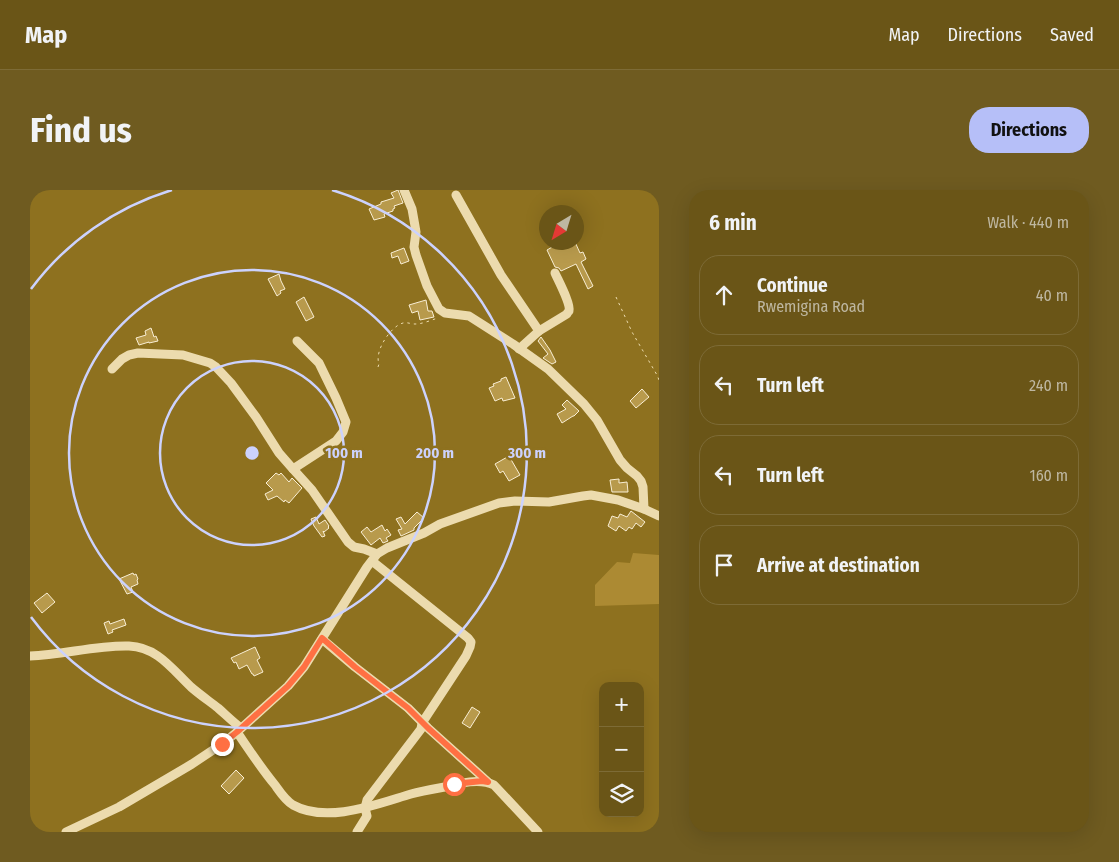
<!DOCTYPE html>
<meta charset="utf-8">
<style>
:root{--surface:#6a5517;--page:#6f5b20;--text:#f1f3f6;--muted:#beb7a1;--line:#7d6b36;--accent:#b6bff8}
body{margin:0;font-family:"Fira Sans Condensed",sans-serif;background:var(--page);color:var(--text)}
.controls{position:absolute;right:15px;bottom:15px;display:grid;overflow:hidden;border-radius:10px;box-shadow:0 5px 20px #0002}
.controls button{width:45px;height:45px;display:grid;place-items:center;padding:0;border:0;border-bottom:1px solid var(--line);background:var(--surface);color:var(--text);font:25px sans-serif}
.compass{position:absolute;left:509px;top:15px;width:45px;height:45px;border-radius:50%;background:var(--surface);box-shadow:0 5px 20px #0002;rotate:218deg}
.stop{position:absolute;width:15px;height:15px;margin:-11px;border:4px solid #ff7043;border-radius:50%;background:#fff}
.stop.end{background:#ff7043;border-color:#fff;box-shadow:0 1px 5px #0008}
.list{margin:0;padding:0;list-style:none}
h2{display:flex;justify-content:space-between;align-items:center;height:65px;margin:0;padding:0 20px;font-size:21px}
h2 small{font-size:16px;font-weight:400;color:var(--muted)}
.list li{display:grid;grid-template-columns:32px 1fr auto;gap:15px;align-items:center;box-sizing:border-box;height:80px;margin:0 10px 10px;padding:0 10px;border:1px solid var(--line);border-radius:20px}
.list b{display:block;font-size:19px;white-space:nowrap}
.list p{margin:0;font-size:16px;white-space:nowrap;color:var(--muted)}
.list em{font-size:16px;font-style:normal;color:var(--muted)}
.icon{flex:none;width:28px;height:28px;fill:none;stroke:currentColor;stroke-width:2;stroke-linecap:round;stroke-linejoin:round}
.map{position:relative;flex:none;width:629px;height:642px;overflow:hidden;border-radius:20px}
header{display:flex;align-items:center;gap:30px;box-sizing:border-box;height:70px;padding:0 25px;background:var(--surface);border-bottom:1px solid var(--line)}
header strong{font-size:24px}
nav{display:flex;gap:28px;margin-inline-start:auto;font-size:18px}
.intro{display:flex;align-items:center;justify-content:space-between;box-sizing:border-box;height:120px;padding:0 30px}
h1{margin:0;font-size:35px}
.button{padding:12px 22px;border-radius:20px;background:var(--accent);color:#111;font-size:18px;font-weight:700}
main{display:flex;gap:30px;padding:0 30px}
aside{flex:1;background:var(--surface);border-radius:20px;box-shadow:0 5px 20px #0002}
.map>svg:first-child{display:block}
.green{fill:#ac8a33}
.building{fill:#b89a4c;stroke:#f9eed4}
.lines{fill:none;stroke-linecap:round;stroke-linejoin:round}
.path{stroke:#ecdbae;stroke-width:1;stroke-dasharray:2.5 4;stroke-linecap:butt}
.minor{stroke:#ecdbae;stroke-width:9}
.route{stroke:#ff7043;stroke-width:6}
.ring{fill:none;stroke:#ccd2fd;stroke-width:2.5}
.centre{fill:#ccd2fd;stroke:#8e711f;stroke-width:2.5}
.ring-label{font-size:15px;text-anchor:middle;font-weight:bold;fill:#ccd2fd;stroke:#8e711f;stroke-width:5;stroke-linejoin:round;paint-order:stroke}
</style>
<header>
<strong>Map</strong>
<nav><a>Map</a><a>Directions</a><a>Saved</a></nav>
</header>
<div class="intro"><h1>Find us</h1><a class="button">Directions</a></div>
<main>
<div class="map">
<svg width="629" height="642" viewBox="0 0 629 642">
<rect width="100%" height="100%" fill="#8e711f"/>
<!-- green -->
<polygon class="green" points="603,363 629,365 629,414 565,416 565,395 587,372 600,373"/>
<!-- building -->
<g class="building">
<polygon points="368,0 373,13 364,16 365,18 363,19 363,21 354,24 355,27 344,30 339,19 351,14 351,12 364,8 361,3"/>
<polygon points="531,52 545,52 550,63 553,62 556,69 551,72 563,96 558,99 546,74 531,81 529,78 525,77 517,60"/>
<polygon points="374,58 379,71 371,74 368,66 362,68 361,63"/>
<polygon points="249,84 251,91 255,99 250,101 251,103 247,106 238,89"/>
<polygon points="274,107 284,127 276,131 266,112"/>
<polygon points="396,110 398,121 402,121 404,127 390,130 388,121 382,123 379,115"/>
<polygon points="121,138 124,147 126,146 128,151 119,153 119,152 109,155 106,148 116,145 115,141"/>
<polygon points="511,147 520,160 526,172 522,174 513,168 518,164 508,151"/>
<polygon points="476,187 485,208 473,211 472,208 465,211 459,198 464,196 463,194 471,191 471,189"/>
<polygon points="612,199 619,207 606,218 600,211"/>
<polygon points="537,210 549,221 544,226 543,226 532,233 527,224 536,219 532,215"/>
<polygon points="479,266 490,285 479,291 473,281 470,283 465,274"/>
<polygon points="246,283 249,285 251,283 259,292 262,288 272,298 259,313 255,310 254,312 247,306 238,310 235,304 243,300 236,293"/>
<polygon points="589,289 589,293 597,292 598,302 582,302 580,290"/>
<polygon points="601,321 615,332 611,337 606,333 602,339 599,337 596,341 589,336 586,341 578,336 582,326 588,328 590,324 597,327"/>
<polygon points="387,322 394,328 384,338 384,340 371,346 368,340 372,339 366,329 371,327 375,334"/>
<polygon points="286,327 289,334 295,330 299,336 298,337 299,338 294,342 293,341 295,346 292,347 284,336 281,329"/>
<polygon points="352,335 355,341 357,339 361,345 356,348 358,351 353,353 350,348 341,355 331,342 337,337 341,342"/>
<polygon points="103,383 104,385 106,384 108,389 107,390 108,394 101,397 103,402 97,404 89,389"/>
<polygon points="17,403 25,412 12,423 4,413"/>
<polygon points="94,429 96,435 82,440 83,442 78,444 74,433 79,431 80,434"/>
<polygon points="225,457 230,468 227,470 233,482 224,486 223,484 222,484 217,475 209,479 206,472 204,473 201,468"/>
<polygon points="442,517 450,522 440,538 432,533"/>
<polygon points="206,580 214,588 199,604 191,596"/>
</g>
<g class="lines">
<!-- path -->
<g class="path">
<polyline points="586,107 602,142 627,185 629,190"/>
<path d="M348 177 349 174C344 161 361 136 373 133 377 132 381 134 385 134 393 134 401 130 408 128"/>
</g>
<!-- minor -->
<g class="minor">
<polyline points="374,0 382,19 385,36 386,42 384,57 386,65 397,96 409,119 415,123 439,126 483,154 518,179 554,214 567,230 590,270 597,278 607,286 611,291 613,297 614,319"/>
<polyline points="426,5 471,85 509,141 489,159"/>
<path d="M509 141 537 124C537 123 538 122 539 121 541 114 528 90 525 83"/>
<polyline points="267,151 289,173 306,208 316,232 313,242 306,251 263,279 282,300 318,352 324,357 334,359 347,364"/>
<polyline points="82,179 92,169 99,165 108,163 153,165 180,173 186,177 201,193 226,227 249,263 263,279"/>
<polyline points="292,449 325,477 378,518 398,538 458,592"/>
<path d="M0 466C33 465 66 455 99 456 127 457 142 479 161 497 169 504 179 511 188 518 196 525 203 532 211 538"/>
<path d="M207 542C219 560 231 578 245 595 250 602 255 610 263 615 297 634 347 614 381 604 392 601 404 599 415 597 430 593 450 588 464 595L508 642"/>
<polyline points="36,642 89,617 162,574 192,554 207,542 258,496 274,477 337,377 347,364 357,358 394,343 410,334 469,313 485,311 519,312 553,306 561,305 588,310 614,319 629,326"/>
<polyline points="327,642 337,626 335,618 337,610 391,539 392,533 436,466 440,457 441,452 438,448 342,371"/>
</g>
</g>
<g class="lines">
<!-- route -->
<polyline class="route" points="192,554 207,542 258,496 274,477 292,448 325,477 378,518 398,538 458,592 452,591 424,594"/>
</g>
<!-- distance rings -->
<g class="ring">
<circle cx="222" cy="263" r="92"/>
<circle cx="222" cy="263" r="183"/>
<path d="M1 99A275 275 0 0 1 142 0M302 0A275 275 0 1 1 1 427"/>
</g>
<circle cx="222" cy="263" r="8" class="centre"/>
<g class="ring-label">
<text x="314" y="268">100 m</text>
<text x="405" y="268">200 m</text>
<text x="497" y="268">300 m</text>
</g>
</svg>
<div class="controls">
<button>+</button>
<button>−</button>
<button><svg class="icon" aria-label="layers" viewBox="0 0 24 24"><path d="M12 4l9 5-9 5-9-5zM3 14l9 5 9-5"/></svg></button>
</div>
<svg class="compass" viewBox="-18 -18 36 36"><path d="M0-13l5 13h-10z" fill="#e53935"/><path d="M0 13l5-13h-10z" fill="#beb7a1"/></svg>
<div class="stop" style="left:424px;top:594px"></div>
<div class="stop end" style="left:192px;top:554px"></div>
</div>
<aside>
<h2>6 min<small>Walk · 440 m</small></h2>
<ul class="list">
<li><svg class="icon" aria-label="ahead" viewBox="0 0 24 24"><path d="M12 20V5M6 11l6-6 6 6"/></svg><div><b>Continue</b><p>Rwemigina Road</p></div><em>40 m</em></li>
<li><svg class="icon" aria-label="left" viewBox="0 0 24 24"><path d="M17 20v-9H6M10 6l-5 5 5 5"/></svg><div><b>Turn left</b></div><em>240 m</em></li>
<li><svg class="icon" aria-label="left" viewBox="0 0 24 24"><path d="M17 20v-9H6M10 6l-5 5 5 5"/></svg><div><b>Turn left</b></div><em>160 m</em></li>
<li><svg class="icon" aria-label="arrive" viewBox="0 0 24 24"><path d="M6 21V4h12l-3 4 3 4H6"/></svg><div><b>Arrive at destination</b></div></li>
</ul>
</aside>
</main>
